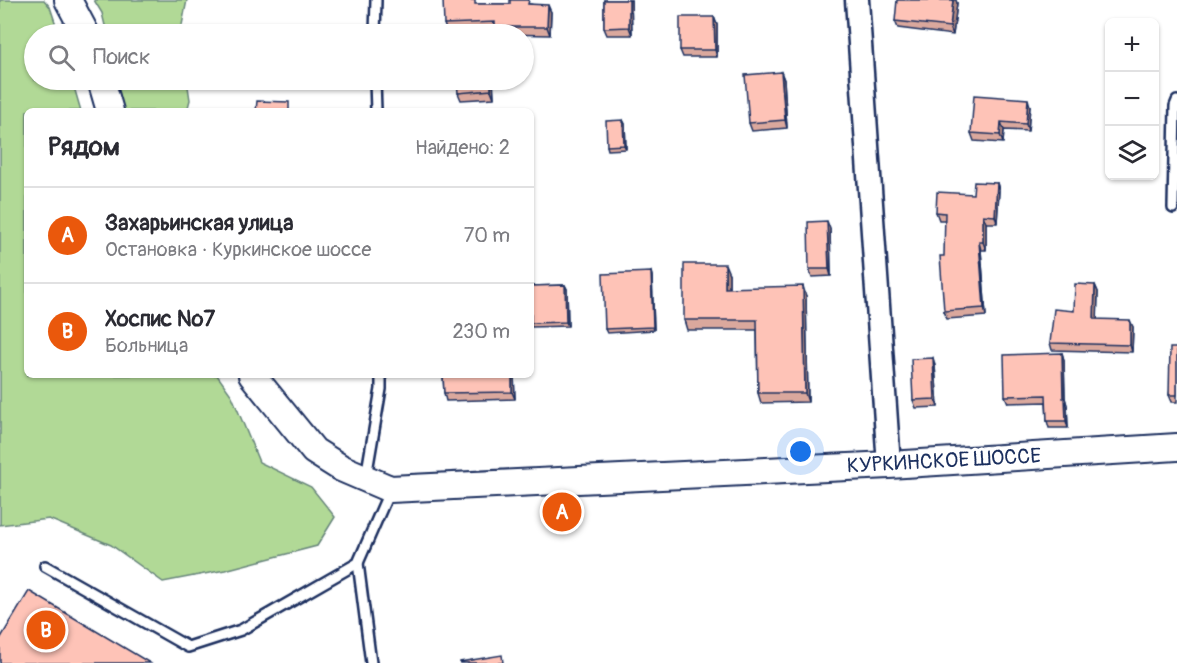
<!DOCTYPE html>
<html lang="ru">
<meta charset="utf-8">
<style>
:root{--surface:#fff;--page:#f7f7f7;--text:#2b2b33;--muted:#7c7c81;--line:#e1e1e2;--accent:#ea580c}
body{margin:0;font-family:Pangolin,sans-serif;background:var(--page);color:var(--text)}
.controls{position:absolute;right:18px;top:18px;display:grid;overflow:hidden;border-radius:9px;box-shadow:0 2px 4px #0004}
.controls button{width:54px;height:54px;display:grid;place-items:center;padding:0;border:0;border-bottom:2px solid var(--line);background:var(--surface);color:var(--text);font:30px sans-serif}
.you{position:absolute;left:801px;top:452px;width:21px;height:21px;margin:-15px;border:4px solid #fff;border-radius:50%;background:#1a73e8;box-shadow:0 0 0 9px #1a73e833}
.badge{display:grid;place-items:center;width:39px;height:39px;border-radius:50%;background:var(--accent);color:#fff;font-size:20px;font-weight:700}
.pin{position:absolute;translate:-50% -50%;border:3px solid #fff;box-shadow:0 2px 6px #0006}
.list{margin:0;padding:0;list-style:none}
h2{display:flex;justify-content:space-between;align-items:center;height:78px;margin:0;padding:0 24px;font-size:26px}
h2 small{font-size:20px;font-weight:400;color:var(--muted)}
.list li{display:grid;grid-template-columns:39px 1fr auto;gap:18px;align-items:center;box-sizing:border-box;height:96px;padding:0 24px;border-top:2px solid var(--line)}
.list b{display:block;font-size:22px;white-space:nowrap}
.list p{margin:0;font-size:20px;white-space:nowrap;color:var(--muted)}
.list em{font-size:20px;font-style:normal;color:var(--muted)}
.icon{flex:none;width:33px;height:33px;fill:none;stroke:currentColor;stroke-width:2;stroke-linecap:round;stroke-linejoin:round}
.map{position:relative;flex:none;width:1177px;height:663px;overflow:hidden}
.search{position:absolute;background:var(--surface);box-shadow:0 2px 4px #0004;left:24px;top:24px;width:510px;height:66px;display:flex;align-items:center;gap:15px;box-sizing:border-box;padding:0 21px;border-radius:33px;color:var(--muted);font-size:22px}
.panel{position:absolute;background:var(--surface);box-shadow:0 2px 4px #0004;left:24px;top:108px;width:510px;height:270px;border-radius:9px}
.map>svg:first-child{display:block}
.green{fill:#b1d996;stroke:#66847a;stroke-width:1.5}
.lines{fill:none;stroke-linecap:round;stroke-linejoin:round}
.service-casing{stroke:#1b2f5e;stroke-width:14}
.tertiary-casing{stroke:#1b2f5e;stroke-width:27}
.secondary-casing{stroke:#1b2f5e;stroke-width:30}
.service{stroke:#fff;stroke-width:9}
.tertiary{stroke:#fff;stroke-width:22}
.secondary{stroke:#fff;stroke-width:26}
.wall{fill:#daa89d;stroke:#1b2f5e;stroke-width:1.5}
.shaded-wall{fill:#b28880;stroke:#1b2f5e;stroke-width:1.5}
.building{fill:#fec3b7;stroke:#1b2f5e;stroke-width:1.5}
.labels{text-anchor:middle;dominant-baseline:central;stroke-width:6;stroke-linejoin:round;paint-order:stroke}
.street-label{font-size:21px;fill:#1b2f5e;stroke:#fff}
</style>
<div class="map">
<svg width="1177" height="663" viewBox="0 0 1177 663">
<rect width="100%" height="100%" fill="#fff"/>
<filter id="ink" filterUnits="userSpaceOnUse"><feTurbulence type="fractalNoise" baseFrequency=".0167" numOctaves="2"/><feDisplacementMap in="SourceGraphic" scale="12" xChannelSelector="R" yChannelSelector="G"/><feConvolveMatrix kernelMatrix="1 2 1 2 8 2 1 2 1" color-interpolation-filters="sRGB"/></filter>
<g filter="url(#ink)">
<!-- green -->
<g class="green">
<polygon points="0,0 44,0 50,7 59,34 34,34 34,80 72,80 81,111 27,111 27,375 217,375 232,396 259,462 311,487 335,517 317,546 225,570 163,582 111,545 49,519 0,525"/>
<polygon points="94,0 187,0 182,25 177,34 107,34 102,13"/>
<polygon points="116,80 187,80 190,100 187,111 123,111"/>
</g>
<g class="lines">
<defs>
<g id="service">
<polyline points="375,34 376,0"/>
<polyline points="375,80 376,111"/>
<polyline points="1173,208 1175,106 1177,101"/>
<polyline points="366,477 381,389 381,375"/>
<polyline points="358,563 371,663"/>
<polyline points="45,566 188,647 241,630 358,563 389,492"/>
</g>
<polyline id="tertiary" points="857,0 889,465"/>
<g id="secondary">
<polyline points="68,0 86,34"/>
<polyline points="101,80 110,111"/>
<polyline points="252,375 314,451 341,468 390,489 889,465 1177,447"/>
</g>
</defs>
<!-- service casing -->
<use href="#service" class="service-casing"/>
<!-- tertiary casing -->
<use href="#tertiary" class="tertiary-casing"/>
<!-- secondary casing -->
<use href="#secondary" class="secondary-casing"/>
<!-- service -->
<use href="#service" class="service"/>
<!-- tertiary -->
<use href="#tertiary" class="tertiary"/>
<!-- secondary -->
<use href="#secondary" class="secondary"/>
</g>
<!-- wall -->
<g class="wall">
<polygon points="604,0 631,0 632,35 607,35 604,28"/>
<polygon points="957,3 953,35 898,28 895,21"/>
<polygon points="478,4 531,4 551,12 550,35 498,34 496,30 447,32 444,24"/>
<polygon points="714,17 717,25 717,57 683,57 680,50"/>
<polygon points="781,72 784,80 787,128 752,131 749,123"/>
<polygon points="493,80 494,98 461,100 458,93"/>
<polygon points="1030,106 1028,131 1004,130 1003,143 974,141 971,133"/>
<polygon points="623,120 625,124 626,149 608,150 607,146"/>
<polygon points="997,183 999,190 997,223 986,223 986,250 981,250 986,316 947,319 944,311 945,220 939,220 936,212"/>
<polygon points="830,229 831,276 812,277 809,269"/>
<polygon points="651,272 652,276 654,330 607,333 605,329"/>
<polygon points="729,274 729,288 806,296 808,402 761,403 758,393 757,330 687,330 684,320"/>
<polygon points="565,285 567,289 568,326 531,327 531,286"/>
<polygon points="1095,285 1098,292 1097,320 1133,327 1132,352 1052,350 1050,343"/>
<polygon points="1177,348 1177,402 1172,402 1169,395"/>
<polygon points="1062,353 1064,360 1065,398 1067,405 1068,428 1049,428 1047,421 1046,402 1008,403 1005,396"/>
<polygon points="933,358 935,366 938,407 916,408 913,400"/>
<polygon points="443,375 514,375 515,399 446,401 444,393"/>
</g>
<!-- shaded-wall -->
<g class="shaded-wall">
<polygon points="629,0 631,0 632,35 629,27"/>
<polygon points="953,0 956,0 957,3 953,35 950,27"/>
<polygon points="548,5 551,12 550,35 547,27"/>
<polygon points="714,17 717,25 717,57 715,50"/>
<polygon points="781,72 784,80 787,128 785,120"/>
<polygon points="491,80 493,80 494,98 491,90"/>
<polygon points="1028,99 1030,106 1028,131 1026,124"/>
<polygon points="623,120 625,124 626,149 624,145"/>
<polygon points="1001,122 1004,130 1003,143 1000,135"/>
<polygon points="997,183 999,190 997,223 995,216"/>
<polygon points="983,215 986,223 986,250 983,242"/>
<polygon points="827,221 830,229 831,276 829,269"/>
<polygon points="979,242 981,250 986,316 984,308"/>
<polygon points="725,264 729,274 729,298 725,288"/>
<polygon points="651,272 652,276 654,330 653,327"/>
<polygon points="565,285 567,289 568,326 566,322"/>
<polygon points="1095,285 1098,292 1097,327 1094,319"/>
<polygon points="803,286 806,296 808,402 805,393"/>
<polygon points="1130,320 1133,327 1132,352 1130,345"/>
<polygon points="1062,353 1064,360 1065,398 1067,405 1068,428 1066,421 1063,398"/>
<polygon points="933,358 935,366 938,407 935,399"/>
<polygon points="512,375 514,375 515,399 512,392"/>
</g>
<!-- building -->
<g class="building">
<polygon points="443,0 475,0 475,4 510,4 510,0 529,0 528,4 548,5 547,27 495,27 495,22 444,24"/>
<polygon points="604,0 629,0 629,27 604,28"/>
<polygon points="897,0 953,0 950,27 895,21"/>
<polygon points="680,17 714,17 715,50 680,50"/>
<polygon points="781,72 785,120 749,123 745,75"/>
<polygon points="457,80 491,80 491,90 458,93"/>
<polygon points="974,95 1028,99 1026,124 1001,122 1000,135 971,133"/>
<polygon points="257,101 289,102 289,111 256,111"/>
<polygon points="623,120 624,145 607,146 606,121"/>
<polygon points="974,182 997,183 995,216 983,215 983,242 979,242 984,308 944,311 940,256 944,256 945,213 936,212 937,192 973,194"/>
<polygon points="827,221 829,269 809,269 808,222"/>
<polygon points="684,264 725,264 725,288 803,286 805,393 758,393 757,320 684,320"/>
<polygon points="651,272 653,327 605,329 603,274"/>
<polygon points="1075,284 1095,285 1094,319 1130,320 1130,345 1050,343 1054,309 1074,311"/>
<polygon points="565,285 566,322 531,323 531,286"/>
<polygon points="1170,348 1177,348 1177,395 1169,395"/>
<polygon points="1062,353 1063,398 1065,398 1066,421 1047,421 1046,395 1005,396 1004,355"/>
<polygon points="933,358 935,399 913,400 911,359"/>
<polygon points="443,375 512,375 512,392 444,393"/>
<polygon points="29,591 150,663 0,663 0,639"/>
<polygon points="502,655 503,663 460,663 460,662"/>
</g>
</g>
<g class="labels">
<!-- street labels -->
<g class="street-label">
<text transform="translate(944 461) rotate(-3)">КУРКИНСКОЕ ШОССЕ</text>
</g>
</g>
</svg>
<div class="controls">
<button>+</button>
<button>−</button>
<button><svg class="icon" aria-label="layers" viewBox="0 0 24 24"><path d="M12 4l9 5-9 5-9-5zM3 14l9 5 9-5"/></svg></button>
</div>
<div class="you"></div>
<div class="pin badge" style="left:562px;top:512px">A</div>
<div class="pin badge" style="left:46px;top:630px">B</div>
<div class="search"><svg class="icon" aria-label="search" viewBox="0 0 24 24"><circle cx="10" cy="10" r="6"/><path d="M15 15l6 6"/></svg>Поиск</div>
<section class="panel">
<h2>Рядом<small>Найдено: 2</small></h2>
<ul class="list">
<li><span class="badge">A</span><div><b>Захарьинская улица</b><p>Остановка · Куркинское шоссе</p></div><em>70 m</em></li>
<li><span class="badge">B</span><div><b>Хоспис №7</b><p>Больница</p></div><em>230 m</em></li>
</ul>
</section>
</div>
